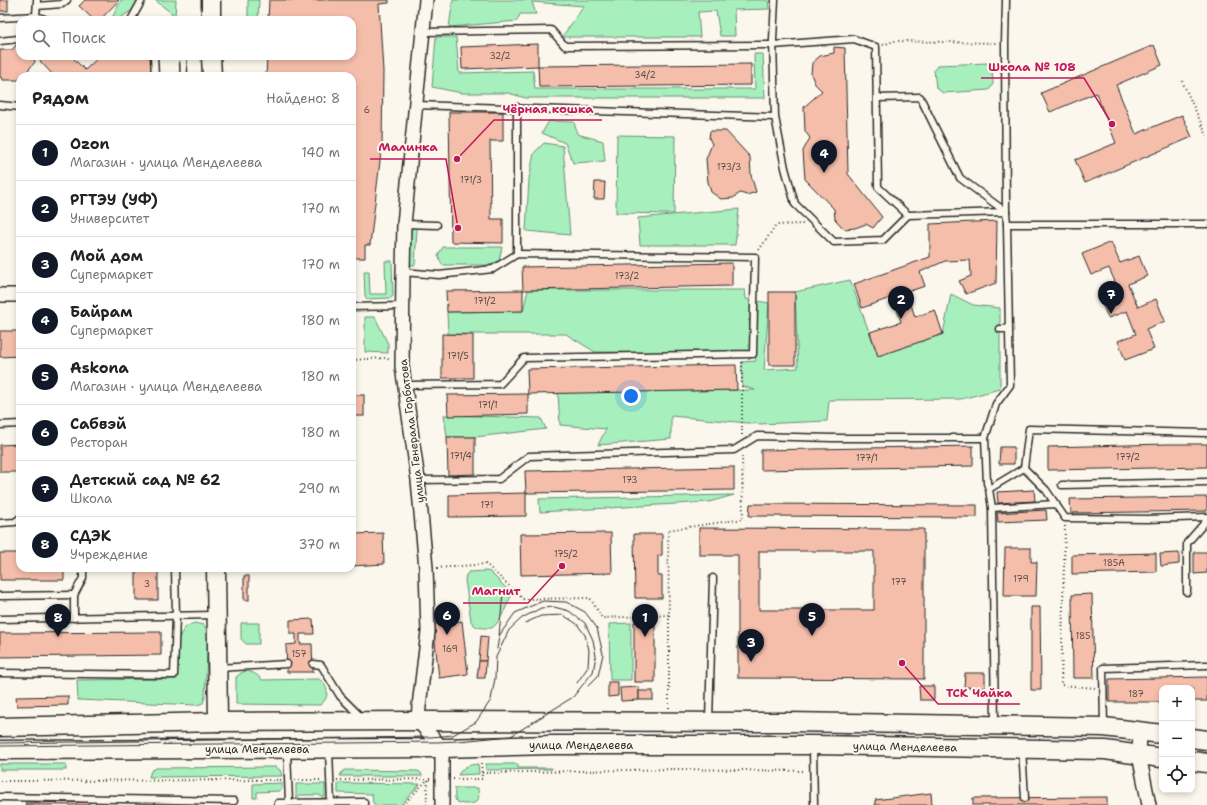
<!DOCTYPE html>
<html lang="ru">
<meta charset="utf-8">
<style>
:root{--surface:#fff;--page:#f2f2f2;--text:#222;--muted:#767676;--line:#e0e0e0;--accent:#111827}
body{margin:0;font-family:"Shantell Sans",sans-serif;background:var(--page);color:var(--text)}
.controls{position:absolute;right:12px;bottom:12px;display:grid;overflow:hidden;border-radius:8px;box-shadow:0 2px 6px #0003}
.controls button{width:36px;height:36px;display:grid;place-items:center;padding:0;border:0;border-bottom:1px solid var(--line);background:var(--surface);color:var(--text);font:20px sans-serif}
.you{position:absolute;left:631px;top:396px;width:14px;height:14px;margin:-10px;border:3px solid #fff;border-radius:50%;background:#1a73e8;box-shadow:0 0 0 6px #1a73e833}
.badge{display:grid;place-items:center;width:26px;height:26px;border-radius:50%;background:var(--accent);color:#fff;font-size:13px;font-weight:700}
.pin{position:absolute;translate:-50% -33px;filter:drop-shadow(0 1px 2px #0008)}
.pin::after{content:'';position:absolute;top:21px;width:14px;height:12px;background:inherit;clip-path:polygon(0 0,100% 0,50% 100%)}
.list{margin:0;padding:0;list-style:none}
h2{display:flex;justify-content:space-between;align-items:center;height:52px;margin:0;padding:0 16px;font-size:17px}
h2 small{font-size:13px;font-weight:400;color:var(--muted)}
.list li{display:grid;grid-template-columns:26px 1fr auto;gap:12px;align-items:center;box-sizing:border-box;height:56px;padding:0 16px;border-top:1px solid var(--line)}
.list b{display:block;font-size:15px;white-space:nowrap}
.list p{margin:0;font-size:13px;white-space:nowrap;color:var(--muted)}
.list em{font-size:13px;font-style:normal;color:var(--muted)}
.icon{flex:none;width:22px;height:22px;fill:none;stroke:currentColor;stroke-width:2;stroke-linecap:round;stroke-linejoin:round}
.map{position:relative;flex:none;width:1207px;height:805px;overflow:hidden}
.search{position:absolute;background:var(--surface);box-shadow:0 2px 6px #0003;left:16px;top:16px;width:340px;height:44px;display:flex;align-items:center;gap:10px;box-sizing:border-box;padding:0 14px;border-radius:12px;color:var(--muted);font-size:15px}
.panel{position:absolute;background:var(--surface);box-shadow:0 2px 6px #0003;left:16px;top:72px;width:340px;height:500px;border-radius:12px}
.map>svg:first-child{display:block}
.green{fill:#a7f0be;stroke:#698e74}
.building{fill:#f5beaa;stroke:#2b2b2b;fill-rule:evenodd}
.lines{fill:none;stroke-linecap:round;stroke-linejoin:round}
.lane-casing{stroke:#2b2b2b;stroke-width:9}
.street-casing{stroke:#2b2b2b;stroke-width:16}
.secondary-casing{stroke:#2b2b2b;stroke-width:21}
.path{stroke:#2b2b2b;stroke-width:2;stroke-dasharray:1 3;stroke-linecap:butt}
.lane{stroke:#fbf7ec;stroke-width:6}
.street{stroke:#fbf7ec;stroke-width:13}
.secondary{stroke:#fbf7ec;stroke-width:18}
.tram{stroke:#2b2b2b;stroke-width:1}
.labels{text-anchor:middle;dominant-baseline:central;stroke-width:4;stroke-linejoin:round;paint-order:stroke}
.number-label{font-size:9px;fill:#5e504b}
.street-label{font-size:11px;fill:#2b2b2b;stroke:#fbf7ec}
.leader{fill:none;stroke:#c2185b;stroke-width:1.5}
.callout-dot{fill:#c2185b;stroke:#fbf7ec;stroke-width:1.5}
.callout-label{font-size:12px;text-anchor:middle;font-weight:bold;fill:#c2185b;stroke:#fbf7ec;stroke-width:4;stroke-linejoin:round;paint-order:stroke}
</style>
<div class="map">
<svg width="1207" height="805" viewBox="0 0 1207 805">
<rect width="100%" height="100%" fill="#fbf7ec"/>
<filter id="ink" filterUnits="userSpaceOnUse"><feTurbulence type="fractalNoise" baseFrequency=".025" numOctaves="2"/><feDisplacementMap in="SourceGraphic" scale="8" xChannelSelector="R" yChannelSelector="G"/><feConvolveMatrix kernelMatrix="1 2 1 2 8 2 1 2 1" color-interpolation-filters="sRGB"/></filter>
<g filter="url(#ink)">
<!-- green -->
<g class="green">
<polygon points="121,0 148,0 117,20 111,20"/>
<polygon points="155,0 176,0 175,16"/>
<polygon points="248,0 259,0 258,20 248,20"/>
<polygon points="453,0 768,0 769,9 734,10 735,36 720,36 716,11 698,12 700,37 562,37 584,6 532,2 536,14 520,14 517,21 449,27"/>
<polygon points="436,37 456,37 459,73 533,71 535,89 755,89 754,54 763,54 765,98 526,98 508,93 462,93 432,87"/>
<polygon points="988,63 992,66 993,84 989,90 943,93 936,88 934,70 938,65"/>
<polygon points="549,121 574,122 577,134 603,141 605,161 573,163 565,143 542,133"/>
<polygon points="617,135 675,136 674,214 616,213"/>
<polygon points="544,143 563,146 570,235 526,231 529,179 534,153"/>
<polygon points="739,209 735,245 640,245 638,218"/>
<polygon points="410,228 417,228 415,265 408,265"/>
<polygon points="443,247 502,247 499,261 493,265 442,265 438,255"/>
<polygon points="385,261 392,261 393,296 391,298 367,299 365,296 364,271 369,271 370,294 386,294"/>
<polygon points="850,280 878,356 943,334 951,294 973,305 1000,308 1000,389 961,399 829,400 827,421 759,424 671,416 671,439 598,445 606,429 560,425 558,393 755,390 742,386 742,362 756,361 749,319 753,354 595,352 566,334 448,334 447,312 523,311 528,290 745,290 746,299 769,303 764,370 798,368 795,292"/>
<polygon points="365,317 375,317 388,344 388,353 365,352"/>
<polygon points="444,415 541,418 546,429 475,437 447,437"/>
<polygon points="734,495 709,502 540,512 539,499"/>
<path d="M486 571 490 572 509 591 511 596C506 607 501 621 492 628 483 628 475 629 471 621L465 580 466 575 469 572Z"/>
<path d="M194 623 204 625 208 632 205 697 203 703 197 705 78 700 77 680 177 679C177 666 174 640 184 629 187 626 190 625 194 623Z"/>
<polygon points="241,623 259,623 259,644 246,644 241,639"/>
<polygon points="631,623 631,680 610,680 609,624"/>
<path d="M246 671C253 672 258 675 262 680L319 679C329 686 330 698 320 705L236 704V677L241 673Z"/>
<rect x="0" y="764" width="66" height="6"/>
<path d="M478 764 479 774 458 775C463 766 469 765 478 764Z"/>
<polygon points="486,764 518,764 518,768 552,768 552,769 486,770"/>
<polygon points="276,767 280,770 282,776 149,777 151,771 156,768"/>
<polygon points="345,770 418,771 421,773 422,776 340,776 342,772"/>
<polygon points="282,783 282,789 279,791 257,792 257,798 253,798 253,784"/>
<polygon points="338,783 420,784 401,805 375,805 373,803 372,794 338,793"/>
<polygon points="296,784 325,784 325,797 321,797 320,795 299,795 299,797 296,797"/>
<path d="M455 788H478C478 792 480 798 477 801 474 805 459 805 456 801 454 798 455 792 455 788Z"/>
</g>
<!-- building -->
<g class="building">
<rect x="0" y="0" width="8" height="11"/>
<polygon points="85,0 119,0 100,20 94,20 79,6"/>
<polygon points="269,0 389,0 389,3 379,4 383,71 382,144 370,245 365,245 365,258 352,258 352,76 266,76 267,56 352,56 352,20 268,20"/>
<polygon points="538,44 538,66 462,69 461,47"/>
<polygon points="16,45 20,47 20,56 37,56 34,59 35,62 23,76 20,76 20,80 2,80 1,77 0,77 0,50 12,50"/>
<polygon points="1154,45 1162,65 1116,85 1136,134 1182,115 1192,137 1085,183 1075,160 1116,143 1096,93 1050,112 1041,93"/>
<polygon points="834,47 845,48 848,174 882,217 873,228 866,224 855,228 844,229 835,219 834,209 805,179 803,151 810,138 805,131 804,107 822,91 815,84 811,74 812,63 820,56 834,53"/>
<polygon points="38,56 71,56 85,70 100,56 152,56 153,76 54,76 40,61 41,59"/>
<polygon points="751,64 751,85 539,87 538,66"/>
<polygon points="449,112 503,112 503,141 490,141 491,219 503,219 503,243 451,242"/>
<polygon points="710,131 726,131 750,157 751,175 756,192 747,195 740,193 733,198 721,199 711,192 708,182 706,159 712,144 709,138"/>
<polygon points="595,182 605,182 604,199 594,199"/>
<polygon points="997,221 996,283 966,294 959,281 971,276 970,260 945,261 920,272 925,286 907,292 915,317 935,310 943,334 878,356 870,332 901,322 893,297 862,308 854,284 930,257 930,224"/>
<polygon points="1111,242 1120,263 1139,256 1147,276 1128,284 1138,307 1156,299 1165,321 1146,329 1154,349 1125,360 1118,341 1136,334 1127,311 1108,318 1100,298 1119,291 1109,268 1091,275 1082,254"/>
<polygon points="732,263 732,286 523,290 522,267"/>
<polygon points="523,290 523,311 447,312 446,291"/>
<rect x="769" y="292" width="26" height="73"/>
<polygon points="0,331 20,331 20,356 0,357"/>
<polygon points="442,334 473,335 473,378 442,378"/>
<polygon points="736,365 737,390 528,394 527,369"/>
<polygon points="528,394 528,414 448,416 447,395"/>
<rect x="352" y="395" width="12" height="21"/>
<polygon points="447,437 475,437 475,474 448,475"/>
<polygon points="20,444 20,472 0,472 0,445"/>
<polygon points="1167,444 1207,444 1207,467 1048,470 1048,447"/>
<polygon points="973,446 973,466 761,470 761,450"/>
<polygon points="1000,447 1014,447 1014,464 999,464"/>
<polygon points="734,467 734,490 526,493 525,471"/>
<polygon points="1034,490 1035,501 998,503 997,492"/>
<polygon points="526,493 526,516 449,517 449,495"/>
<polygon points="1207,497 1207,511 1071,513 1070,499"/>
<polygon points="750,504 977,505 977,517 749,516"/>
<polygon points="1046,510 1047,520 998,522 997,513"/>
<path d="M699 528 924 529V679L738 678V555H699ZM759 551H874V610H759Z"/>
<polygon points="383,533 384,564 352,566 352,534"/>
<polygon points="611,533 612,573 521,575 520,534"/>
<polygon points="634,534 662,534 662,555 658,556 658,576 662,576 662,598 635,598"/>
<polygon points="1005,548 1031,548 1031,562 1037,562 1036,596 1004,596"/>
<polygon points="1194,552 1207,552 1207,573 1194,574"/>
<polygon points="0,553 20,553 20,568 64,568 64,580 0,580"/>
<polygon points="1156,553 1156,572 1072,574 1072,555"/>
<polygon points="1179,553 1179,564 1161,566 1160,554"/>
<rect x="136" y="568" width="22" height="32"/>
<rect x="244" y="576" width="5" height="24"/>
<polygon points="1092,594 1094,678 1073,678 1072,595"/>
<polygon points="1031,607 1040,607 1041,690 1031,690"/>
<polygon points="313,619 314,634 300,634 300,644 312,644 313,672 287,672 286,645 296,644 296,634 290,634 290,620"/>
<polygon points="462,621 468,674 439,678 433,624"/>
<rect x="634" y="622" width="21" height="60"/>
<polygon points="161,632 161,655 0,657 0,633"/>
<polygon points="481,636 488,637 486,661 479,661"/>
<polygon points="479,661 486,661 485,678 477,678"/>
<polygon points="965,673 985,673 985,688 964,687"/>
<polygon points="1207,677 1207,701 1192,701 1192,688 1162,688 1162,702 1109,702 1109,679"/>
<polygon points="608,682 618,682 618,696 608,697"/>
<polygon points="919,686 934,686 934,700 920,700"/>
<polygon points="639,687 639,700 621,701 620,688"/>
<rect x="639" y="691" width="14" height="9"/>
<polygon points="68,696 68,705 17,706 16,697"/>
<polygon points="931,793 932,805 875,805 875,800"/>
<polygon points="1107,797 1107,805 973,805 973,798"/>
<polygon points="89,802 89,805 26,805 25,803"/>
</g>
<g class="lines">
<defs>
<g id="lane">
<polyline points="37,6 62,4 67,0"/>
<polyline points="0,18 36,16 47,20"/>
<polyline points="34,20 36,16 37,0"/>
<polyline points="131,20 142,0"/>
<polyline points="422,32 551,30 565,46 773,45 854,39 876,47 878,187 908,215"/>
<polyline points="0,41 18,39 20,37"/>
<polyline points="154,56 155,76"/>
<polyline points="183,56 184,76"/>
<polyline points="877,98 920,97 960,178 1006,212"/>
<polyline points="0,105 20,107"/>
<polyline points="416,105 775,117 773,40 775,0"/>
<polyline points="775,117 785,168 795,204 834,242 883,240 908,215 1006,212"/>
<polyline points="404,224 437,225"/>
<polyline points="1007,224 1207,224"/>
<polyline points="517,254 517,107"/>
<polyline points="403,272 439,275 493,269 517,254 755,257 753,354 524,358 500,384 405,385"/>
<polyline points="352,307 403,306"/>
<polyline points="1000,329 1008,329"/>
<polyline points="0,425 20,424"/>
<polyline points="985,438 996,404 1010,385 1007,224 1006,212 1005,43 1006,0"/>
<polyline points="1024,468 1046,490 1065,518 1147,519 1207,517"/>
<polyline points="418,480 499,479 529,456 734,450 757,436 832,438 985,438 987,483 989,489"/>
<polyline points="1062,485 1207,482"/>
<polyline points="992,508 1056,504"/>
<polyline points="0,523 15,522 20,518"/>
<polyline points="1187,592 1187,543 1207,520"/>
<polyline points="0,596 74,595"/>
<polyline points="74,618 74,595 83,578 83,568"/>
<polyline points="0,619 215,615"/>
<polyline points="313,664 321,665 340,696 362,718"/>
<polyline points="218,668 287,664"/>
<polyline points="0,673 174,675 176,616 175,568"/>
<polyline points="709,721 713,578"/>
<polyline points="995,723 992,508 989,489 1024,468 1029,429 1207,433"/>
<polyline points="1104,726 1103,668 1207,665"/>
<polyline points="813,747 814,805"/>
<polyline points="1022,749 1025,798"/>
<polyline points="287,750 289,803"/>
<polyline points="329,750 331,803"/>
<polyline points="0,797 234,801"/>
<polyline points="278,805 278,803 364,802 364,805"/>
</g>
<g id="street">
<polyline points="426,0 404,224 403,272 402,366 418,480 426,568 428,632 419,706 418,721 442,748 442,805"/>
<polyline points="0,295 20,295"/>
<polyline points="1140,732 1139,755 1149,805"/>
</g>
<g id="secondary">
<polyline points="211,0 211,20"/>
<polyline points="211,56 212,76"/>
<polyline points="216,568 218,722"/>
<polyline points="0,727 218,722 418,721 787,722 1104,727 1162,734"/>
<polyline points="1192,738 1207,740"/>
<polyline points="0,750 442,748 552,745 813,745 1105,750 1162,758"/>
<polyline points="1192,761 1207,763"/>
</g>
</defs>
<!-- lane casing -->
<use href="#lane" class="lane-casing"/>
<!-- street casing -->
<use href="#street" class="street-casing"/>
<!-- secondary casing -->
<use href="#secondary" class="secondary-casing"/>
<!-- path -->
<g class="path">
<polyline points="883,45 894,41 998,43"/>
<polyline points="1182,81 1207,136"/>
<polyline points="759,250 776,225 803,224"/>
<polyline points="352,360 386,358 390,360"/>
<polyline points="742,362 742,435"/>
<polyline points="1065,526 1061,685 1096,688"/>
<polyline points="437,568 486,564 523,599 590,598 602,618 669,615 668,530 743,519 742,454"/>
<polyline points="669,615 669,708"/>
<polyline points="482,773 677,769 805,771"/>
<polyline points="453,779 482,779 481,760"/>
<polyline points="295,780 323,780"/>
<polyline points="337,780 431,779"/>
<polyline points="0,781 281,780"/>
<polyline points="403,805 428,779"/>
<polyline points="426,805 428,780"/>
</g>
<!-- lane -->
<use href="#lane" class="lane"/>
<!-- street -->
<use href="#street" class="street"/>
<!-- secondary -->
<use href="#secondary" class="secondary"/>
<!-- tram -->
<g class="tram">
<polyline points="525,623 541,616 563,615 577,624 585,635 589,650 588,667 577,683"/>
<polyline points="499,636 503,593"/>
<polyline points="497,649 499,636 515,613 543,601 566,602 585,612 597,628 603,654 598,676 588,686"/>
<path d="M0 743 431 737 453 735 476 722 491 700 495 678 496 657 509 630 522 618 541 608 554 607 569 611 585 623 593 640 596 656 593 672 573 697 511 736 459 741 436 742C291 744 145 744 0 746"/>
</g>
</g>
</g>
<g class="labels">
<!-- number labels -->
<g class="number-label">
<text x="500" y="56">32/2</text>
<text x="645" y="75">34/2</text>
<text x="367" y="110">6</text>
<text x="729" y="167">173/3</text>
<text x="471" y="180">171/3</text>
<text x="627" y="276">173/2</text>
<text x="485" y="301">171/2</text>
<text x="458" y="356">171/5</text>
<text x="488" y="405">171/1</text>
<text x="461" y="456">171/4</text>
<text x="1128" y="457">177/2</text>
<text x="867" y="458">177/1</text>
<text x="630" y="480">173</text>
<text x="487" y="505">171</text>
<text x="566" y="554">175/2</text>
<text x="1114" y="563">185А</text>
<text x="1021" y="579">179</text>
<text x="899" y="582">177</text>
<text x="147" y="584">3</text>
<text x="1083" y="636">185</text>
<text x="450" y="649">169</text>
<text x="299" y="654">157</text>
<text x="1136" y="694">187</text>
</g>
<!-- street labels -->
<g class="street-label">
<text transform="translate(412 431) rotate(-97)">улица Генерала Горбатова</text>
<text x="581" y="745">улица Менделеева</text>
<text transform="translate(905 747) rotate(1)">улица Менделеева</text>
<text x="257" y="749">улица Менделеева</text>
</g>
</g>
<!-- callouts -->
<path class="leader" d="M1112 124L1084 78H981M457 159L494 120H602M458 228L446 159H370M562 566L528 603H463M902 663L938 704H1020"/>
<g class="callout-dot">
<circle cx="1112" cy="124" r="4"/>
<circle cx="457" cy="159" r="4"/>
<circle cx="458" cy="228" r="4"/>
<circle cx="562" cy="566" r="4"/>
<circle cx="902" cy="663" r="4"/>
</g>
<g class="callout-label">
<text x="1032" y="71">Школа № 108</text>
<text x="548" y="113">Чёрная кошка</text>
<text x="408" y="151">Малинка</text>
<text x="496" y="595">Магнит</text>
<text x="979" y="697">ТСК Чайка</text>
</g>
</svg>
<div class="controls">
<button>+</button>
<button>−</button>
<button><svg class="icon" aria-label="locate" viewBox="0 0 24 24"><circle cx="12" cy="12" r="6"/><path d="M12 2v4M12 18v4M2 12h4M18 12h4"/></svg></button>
</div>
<div class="you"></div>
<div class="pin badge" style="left:645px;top:637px">1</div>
<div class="pin badge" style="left:901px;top:319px">2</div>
<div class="pin badge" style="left:751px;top:662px">3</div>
<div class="pin badge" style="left:824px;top:173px">4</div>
<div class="pin badge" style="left:812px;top:636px">5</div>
<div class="pin badge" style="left:447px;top:635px">6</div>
<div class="pin badge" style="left:1111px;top:314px">7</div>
<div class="pin badge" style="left:58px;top:637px">8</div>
<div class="search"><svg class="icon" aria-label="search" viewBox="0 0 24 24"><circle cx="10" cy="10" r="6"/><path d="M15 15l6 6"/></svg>Поиск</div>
<section class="panel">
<h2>Рядом<small>Найдено: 8</small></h2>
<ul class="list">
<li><span class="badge">1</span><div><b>Ozon</b><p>Магазин · улица Менделеева</p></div><em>140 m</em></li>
<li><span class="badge">2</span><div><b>РГТЭУ (УФ)</b><p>Университет</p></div><em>170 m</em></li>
<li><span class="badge">3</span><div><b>Мой дом</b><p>Супермаркет</p></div><em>170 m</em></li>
<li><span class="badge">4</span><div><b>Байрам</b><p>Супермаркет</p></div><em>180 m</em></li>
<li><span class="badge">5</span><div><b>Askona</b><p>Магазин · улица Менделеева</p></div><em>180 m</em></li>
<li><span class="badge">6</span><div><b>Сабвэй</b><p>Ресторан</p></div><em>180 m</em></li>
<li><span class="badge">7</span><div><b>Детский сад № 62</b><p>Школа</p></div><em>290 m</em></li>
<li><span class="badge">8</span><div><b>СДЭК</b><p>Учреждение</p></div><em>370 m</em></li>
</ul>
</section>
</div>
